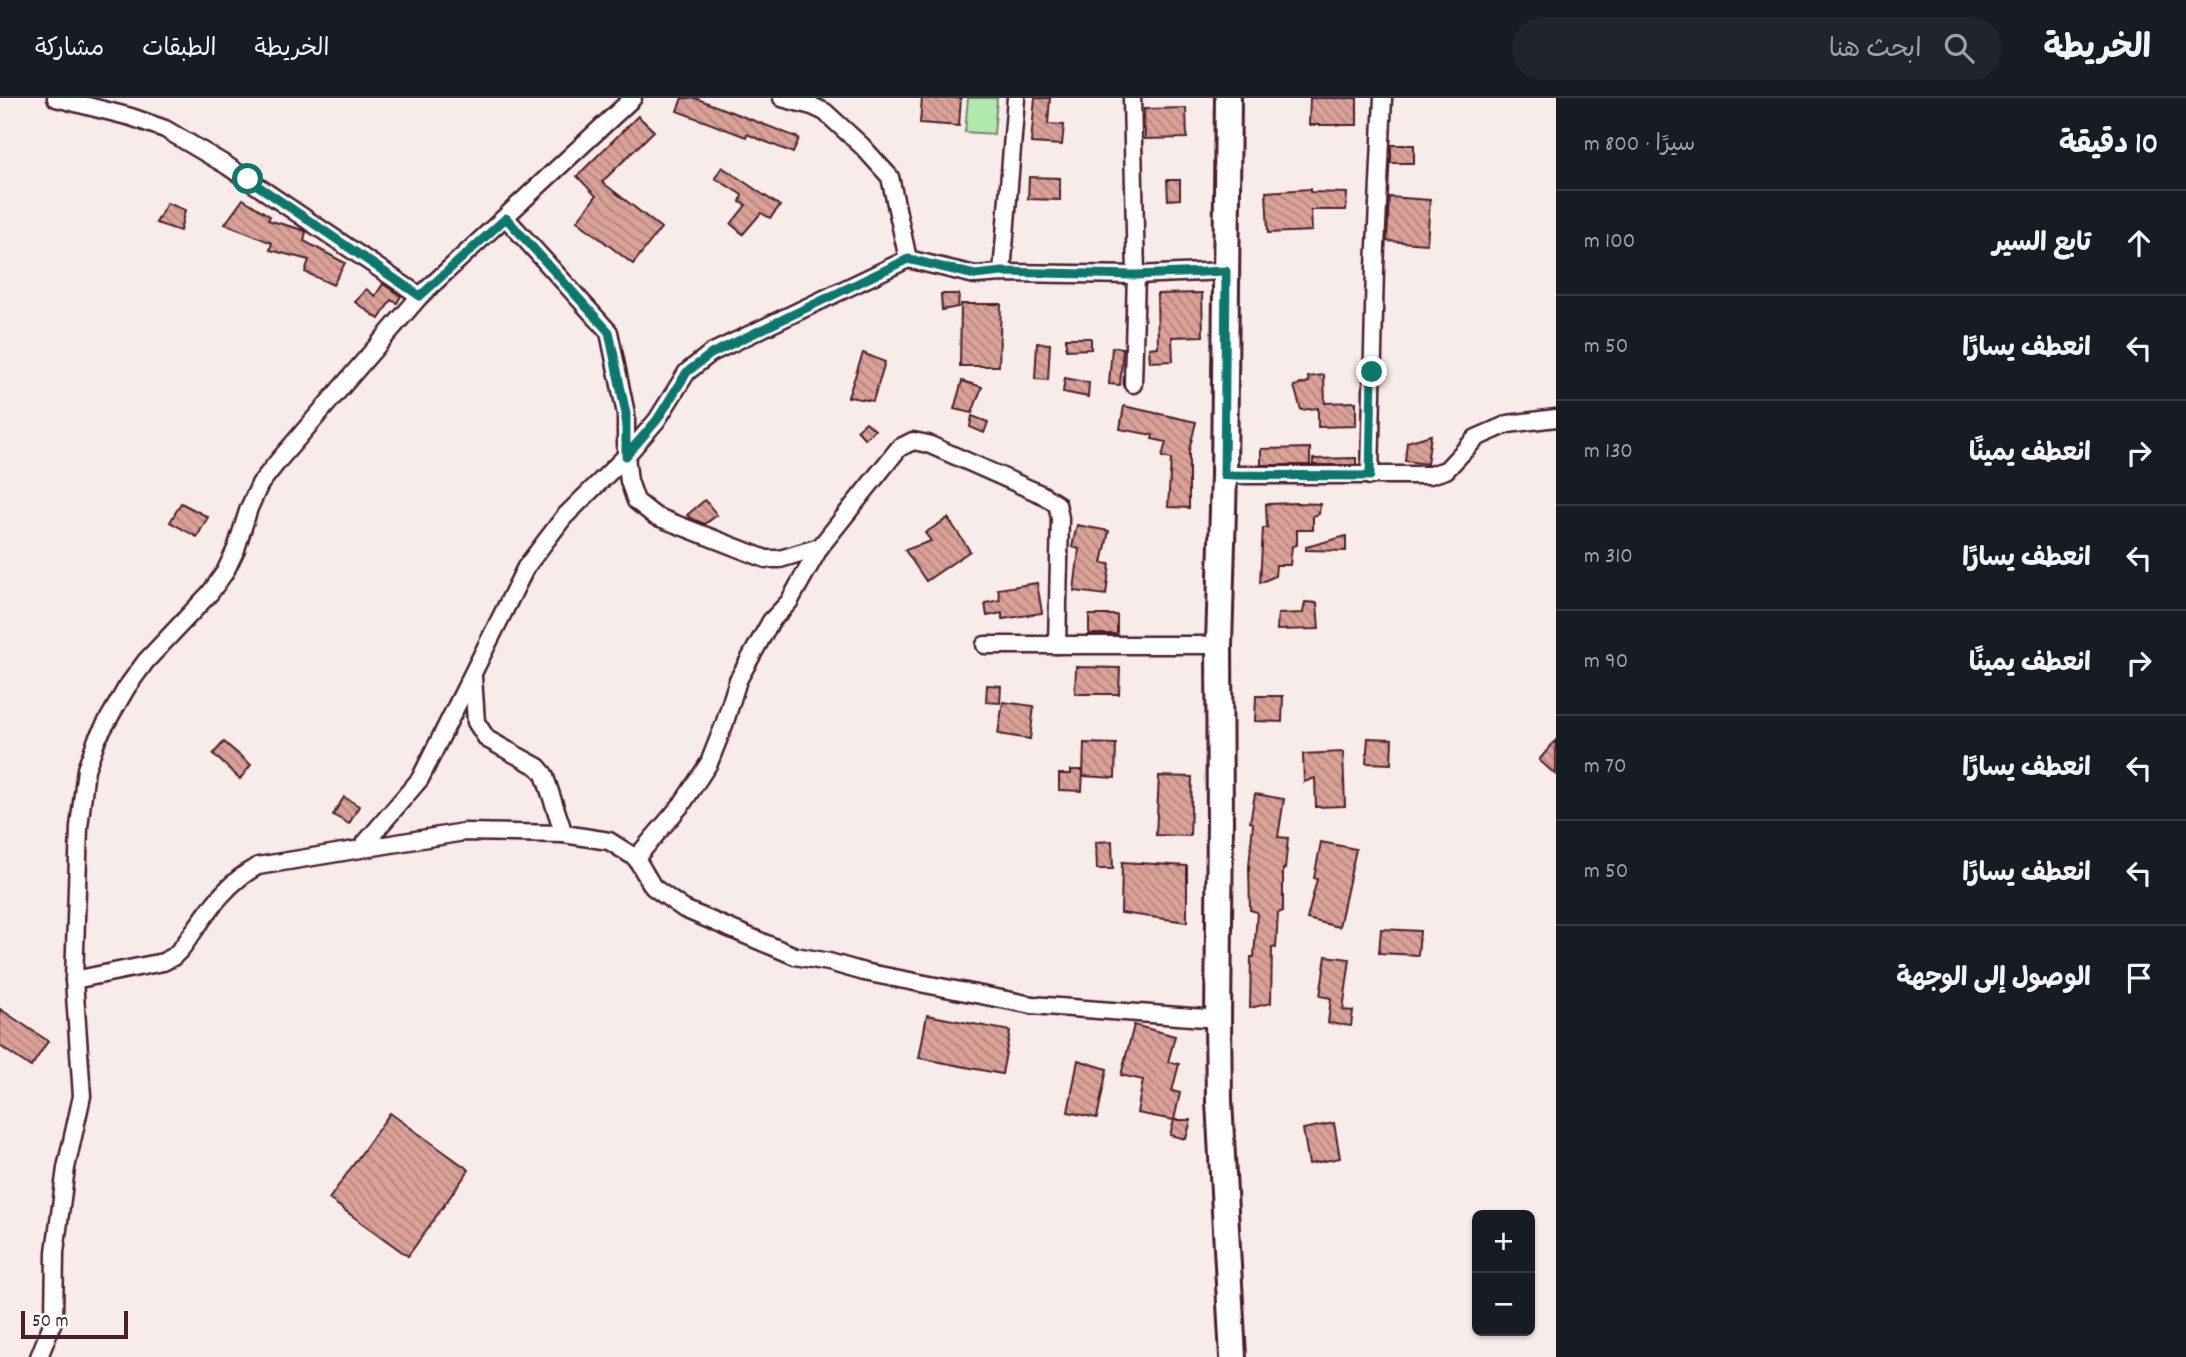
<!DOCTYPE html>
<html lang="ar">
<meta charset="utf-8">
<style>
:root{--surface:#171b24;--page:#20242c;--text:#f1f3f6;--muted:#9ea1a6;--line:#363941}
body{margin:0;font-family:Dekko,"Playpen Sans Arabic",sans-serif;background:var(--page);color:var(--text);direction:rtl}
.controls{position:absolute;right:21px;bottom:21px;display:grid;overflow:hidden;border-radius:10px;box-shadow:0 2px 5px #0004}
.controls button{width:63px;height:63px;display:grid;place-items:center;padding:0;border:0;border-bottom:2px solid var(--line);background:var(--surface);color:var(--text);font:35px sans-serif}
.scale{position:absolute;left:21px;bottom:18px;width:107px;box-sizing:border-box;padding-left:7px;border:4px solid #4a1f2b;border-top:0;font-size:19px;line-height:24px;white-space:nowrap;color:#4a1f2b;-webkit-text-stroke:5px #fff;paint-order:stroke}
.stop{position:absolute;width:21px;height:21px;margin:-16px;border:5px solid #0f766e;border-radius:50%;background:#fff}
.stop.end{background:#0f766e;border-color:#fff;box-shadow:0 2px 7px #0008}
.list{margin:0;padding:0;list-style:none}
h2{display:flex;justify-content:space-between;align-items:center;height:91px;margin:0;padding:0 28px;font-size:30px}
h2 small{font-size:23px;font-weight:400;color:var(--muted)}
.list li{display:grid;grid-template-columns:46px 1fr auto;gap:21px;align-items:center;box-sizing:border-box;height:105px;padding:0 28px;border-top:2px solid var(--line)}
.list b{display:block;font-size:26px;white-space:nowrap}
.list em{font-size:23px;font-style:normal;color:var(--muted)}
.icon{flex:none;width:38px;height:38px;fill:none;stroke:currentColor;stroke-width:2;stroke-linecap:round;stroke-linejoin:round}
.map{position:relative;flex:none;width:1556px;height:1259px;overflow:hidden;direction:ltr}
header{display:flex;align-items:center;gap:42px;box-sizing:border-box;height:98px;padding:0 35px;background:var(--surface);border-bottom:2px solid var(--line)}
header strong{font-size:33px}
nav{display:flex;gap:38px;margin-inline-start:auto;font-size:24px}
.search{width:490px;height:63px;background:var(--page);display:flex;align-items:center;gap:18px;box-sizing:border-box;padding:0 24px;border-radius:38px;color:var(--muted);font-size:26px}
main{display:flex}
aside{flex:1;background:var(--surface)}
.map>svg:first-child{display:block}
.park{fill:#afe9ad;stroke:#7c846c;stroke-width:2}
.building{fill:url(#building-back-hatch);stroke:#4a1f2b;stroke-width:2}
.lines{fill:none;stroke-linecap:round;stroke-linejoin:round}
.street-casing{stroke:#4a1f2b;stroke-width:21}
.primary-casing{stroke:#4a1f2b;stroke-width:30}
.street{stroke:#fff;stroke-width:16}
.primary{stroke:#fff;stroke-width:24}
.route{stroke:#0f766e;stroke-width:9}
</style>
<header>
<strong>الخريطة</strong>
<div class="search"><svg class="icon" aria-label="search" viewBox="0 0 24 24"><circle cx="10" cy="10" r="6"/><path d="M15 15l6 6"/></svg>ابحث هنا</div>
<nav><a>الخريطة</a><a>الطبقات</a><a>مشاركة</a></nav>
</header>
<main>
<aside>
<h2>10 دقيقة<small>سيرًا · 800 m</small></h2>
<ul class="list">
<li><svg class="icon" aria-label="ahead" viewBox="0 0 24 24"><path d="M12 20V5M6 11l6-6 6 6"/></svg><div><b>تابع السير</b></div><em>100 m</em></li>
<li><svg class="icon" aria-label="left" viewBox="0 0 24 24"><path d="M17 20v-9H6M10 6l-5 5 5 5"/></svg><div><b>انعطف يسارًا</b></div><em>50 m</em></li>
<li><svg class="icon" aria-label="right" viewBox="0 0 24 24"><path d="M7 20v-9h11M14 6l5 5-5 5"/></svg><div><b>انعطف يمينًا</b></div><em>130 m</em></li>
<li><svg class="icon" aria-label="left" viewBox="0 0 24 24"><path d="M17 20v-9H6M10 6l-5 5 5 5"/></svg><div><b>انعطف يسارًا</b></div><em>310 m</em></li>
<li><svg class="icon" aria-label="right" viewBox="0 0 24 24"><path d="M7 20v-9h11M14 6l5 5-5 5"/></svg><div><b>انعطف يمينًا</b></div><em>90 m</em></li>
<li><svg class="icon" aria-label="left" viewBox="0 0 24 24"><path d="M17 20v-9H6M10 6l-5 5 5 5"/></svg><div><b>انعطف يسارًا</b></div><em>70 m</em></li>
<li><svg class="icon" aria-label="left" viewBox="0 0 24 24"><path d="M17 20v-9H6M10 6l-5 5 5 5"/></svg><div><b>انعطف يسارًا</b></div><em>50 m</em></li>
<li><svg class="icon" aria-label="arrive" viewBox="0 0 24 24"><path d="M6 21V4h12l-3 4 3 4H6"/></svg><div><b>الوصول إلى الوجهة</b></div></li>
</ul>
</aside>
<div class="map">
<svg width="1556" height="1259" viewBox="0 0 1556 1259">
<defs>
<pattern id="building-back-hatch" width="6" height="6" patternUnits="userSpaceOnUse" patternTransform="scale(1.75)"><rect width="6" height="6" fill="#daa197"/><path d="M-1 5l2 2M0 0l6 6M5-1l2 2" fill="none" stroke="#b3837b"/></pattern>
</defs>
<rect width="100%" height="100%" fill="#f8ecea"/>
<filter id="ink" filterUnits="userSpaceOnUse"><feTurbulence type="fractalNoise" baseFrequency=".0143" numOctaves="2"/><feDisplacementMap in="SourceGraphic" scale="14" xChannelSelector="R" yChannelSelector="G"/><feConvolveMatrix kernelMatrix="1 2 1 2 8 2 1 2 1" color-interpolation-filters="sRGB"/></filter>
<g filter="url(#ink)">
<!-- park -->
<polygon class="park" points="968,0 997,0 994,36 965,34"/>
<!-- building -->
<g class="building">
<polygon points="682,0 695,0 799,40 793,55 747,36 746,39 677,13"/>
<polygon points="922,0 961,0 959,28 920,25"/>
<polygon points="1035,0 1050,0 1048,26 1064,27 1062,47 1031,45"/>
<polygon points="1310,0 1357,0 1357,27 1309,27"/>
<polygon points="1186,10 1187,40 1145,41 1144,11"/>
<polygon points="638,18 654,33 602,84 661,130 633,166 577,123 596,98 577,78"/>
<rect x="1391" y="47" width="23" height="18"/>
<polygon points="722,69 780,108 770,120 761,115 743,136 731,126 746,107 740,104 742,97 715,80"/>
<polygon points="1029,79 1060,80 1060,102 1028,101"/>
<polygon points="1167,82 1180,82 1180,101 1168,102"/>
<polygon points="1310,91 1310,94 1347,95 1346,112 1311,112 1312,133 1268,135 1266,94"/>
<polygon points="1389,99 1430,102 1427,146 1387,143"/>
<polygon points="243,101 270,118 268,122 303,132 306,134 304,143 345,165 333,187 305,174 309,162 270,152 272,145 225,126"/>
<polygon points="167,105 185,112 180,133 156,125"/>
<polygon points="383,186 401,198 397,205 391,202 379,221 355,204 366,191 375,198"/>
<polygon points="1202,195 1203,238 1172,239 1173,263 1150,264 1149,250 1158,249 1157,196"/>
<polygon points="941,196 959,196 958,209 942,212"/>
<polygon points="961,206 1001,206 999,268 960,268"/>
<polygon points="1066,240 1091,240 1091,251 1066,252"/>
<polygon points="1037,245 1050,246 1048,282 1035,281"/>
<polygon points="1112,249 1123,250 1120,287 1109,286"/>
<polygon points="863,255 885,264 873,303 848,299"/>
<polygon points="1324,277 1325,305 1356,304 1356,328 1318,329 1318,310 1301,312 1294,288 1309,284 1308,279"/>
<polygon points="1065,280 1089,285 1088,299 1063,294"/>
<polygon points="962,283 982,289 972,315 954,311"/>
<polygon points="1124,308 1196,324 1189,352 1189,410 1168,409 1171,361 1162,359 1166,344 1152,341 1153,337 1120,331"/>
<polygon points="972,318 988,324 984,335 970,329"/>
<polygon points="866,324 875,332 865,341 857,332"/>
<polygon points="1431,337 1427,366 1405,363 1407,344"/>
<polygon points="1310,350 1310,367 1261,367 1261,351"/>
<polygon points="1356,360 1356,367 1313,367 1313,361"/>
<polygon points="705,402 717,417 705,426 690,420 687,417"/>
<polygon points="181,405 208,419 197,439 170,424"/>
<polygon points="1297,405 1320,406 1319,416 1313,418 1313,432 1297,432 1297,447 1292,448 1290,467 1276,467 1275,478 1260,485 1263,430 1267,430 1266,406"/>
<polygon points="948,420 970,453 926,483 905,452 931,443 925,435"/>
<polygon points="1077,427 1109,433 1102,465 1110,466 1106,497 1074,493 1079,451 1072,449"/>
<polygon points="1346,438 1346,453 1306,452 1306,449"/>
<polygon points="1037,485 1042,515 1002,521 1002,515 987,518 985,505 1000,502 998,491"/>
<polygon points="1305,504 1317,505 1319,531 1277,532 1278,516 1303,515"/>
<rect x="1089" y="517" width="28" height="19"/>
<polygon points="1076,569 1120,570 1119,596 1075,596"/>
<polygon points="987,587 1001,588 1000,605 986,604"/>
<polygon points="1256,598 1283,598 1282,624 1255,623"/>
<polygon points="1003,604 1034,608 1030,641 998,636"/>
<polygon points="1368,640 1392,641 1391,666 1366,665"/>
<polygon points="1556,642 1556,677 1539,662"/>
<polygon points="224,644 251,667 240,681 213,656"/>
<polygon points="1084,645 1116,646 1115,680 1083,678"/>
<polygon points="1343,654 1345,708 1316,709 1315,680 1304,684 1303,656"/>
<polygon points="1071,672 1083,672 1082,693 1059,692 1059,676 1071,676"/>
<polygon points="1159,678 1192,679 1190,738 1156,737"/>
<polygon points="1255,696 1284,701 1278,739 1288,740 1285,771 1283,771 1283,813 1278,815 1276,850 1272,849 1271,905 1250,910 1251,859 1254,859 1257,814 1250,812 1249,769 1253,725 1250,724"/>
<polygon points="344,699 359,708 349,726 333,717"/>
<polygon points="1112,743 1113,771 1097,771 1096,744"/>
<polygon points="1321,744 1356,751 1339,829 1307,821 1317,781 1314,780"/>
<polygon points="1122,764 1187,768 1187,824 1121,815"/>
<polygon points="1381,831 1420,833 1418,857 1379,855"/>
<polygon points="1326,858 1350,861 1343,912 1353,913 1351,928 1328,925 1331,900 1320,898"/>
<polygon points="0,911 48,943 31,969 0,948"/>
<polygon points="927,917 1010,933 1002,976 919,960"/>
<polygon points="1134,927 1175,938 1168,964 1179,966 1172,993 1180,995 1174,1022 1137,1015 1143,982 1121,977"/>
<polygon points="1078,962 1107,971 1097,1020 1068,1014"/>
<polygon points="390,1015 469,1072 408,1158 329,1101"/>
<polygon points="1174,1022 1191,1022 1186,1041 1170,1037"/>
<polygon points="1334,1025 1340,1060 1309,1066 1303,1031"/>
</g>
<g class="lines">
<defs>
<g id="street">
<polyline points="56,0 131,19 165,31 226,67 420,198"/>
<polyline points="782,0 812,8 825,14 862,48 890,79 908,161 975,177 1002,175 1136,177 1225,173"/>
<polyline points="1132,0 1136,177 1133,286"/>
<polyline points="506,120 609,234 626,316 626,358 629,383 636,403 655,418 766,461 780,461 820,449"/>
<polyline points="1002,175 1016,0"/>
<polyline points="1224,377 1430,377 1446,372 1476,340 1508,326 1556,320"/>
<polyline points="1370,378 1375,170 1383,0"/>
<polyline points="985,547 1219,547"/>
<polyline points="473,579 476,624 487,641 538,669 544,676 564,736"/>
<polyline points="361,750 420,681 526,469 564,419 626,358 657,322 687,274 711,255 908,161"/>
<polyline points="636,760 682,706 709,665 724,627 738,582 771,523 789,504 820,449 899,350 913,343 928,346 1041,396 1057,406 1060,420 1057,547"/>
<path d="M74 882 163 864 173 859 181 851C204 820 223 786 258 768L464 734 564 736 609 743 636 760 653 789 684 811 795 858 829 864 864 874 1032 907 1218 921"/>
<polyline points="39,1259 54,1221 55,1154 66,1070 82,998 74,882 79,729 86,671 97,641 127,589 146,563 210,495 225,474 236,451 249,410 260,386 279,362 420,198 633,0"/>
</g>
<polyline id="primary" points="1228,0 1224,377 1219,547 1220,724 1218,921 1219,1003 1233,1259"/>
</defs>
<!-- street casing -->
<use href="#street" class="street-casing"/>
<!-- primary casing -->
<use href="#primary" class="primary-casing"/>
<!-- street -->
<use href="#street" class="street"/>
<!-- primary -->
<use href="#primary" class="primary"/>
</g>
</g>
<g class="lines" filter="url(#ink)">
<!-- route -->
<polyline class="route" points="248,81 420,198 506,120 609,234 626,316 626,358 657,322 687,274 711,256 908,161 975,177 1002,174 1136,177 1226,173 1224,377 1370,378 1372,274"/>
</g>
</svg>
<div class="controls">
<button>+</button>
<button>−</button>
</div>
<div class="scale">50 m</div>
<div class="stop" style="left:248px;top:81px"></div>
<div class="stop end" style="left:1372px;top:274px"></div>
</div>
</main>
